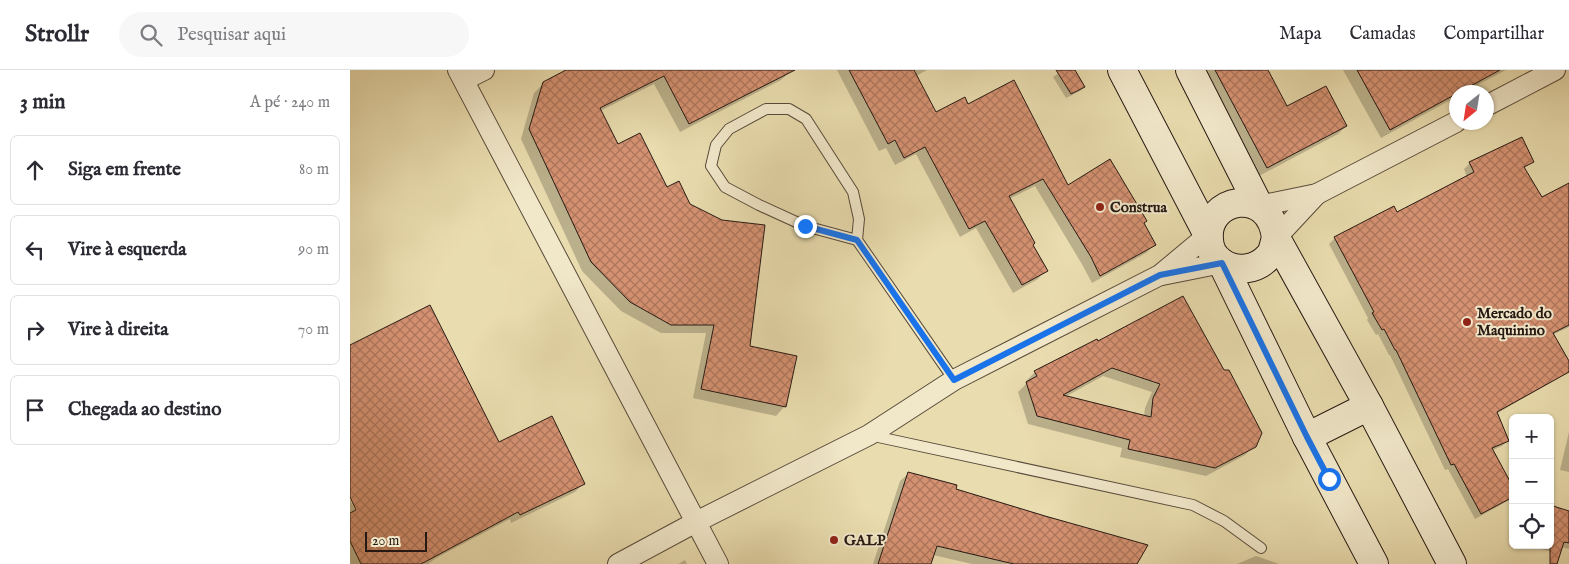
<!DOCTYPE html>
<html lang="pt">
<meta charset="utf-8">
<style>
:root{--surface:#fff;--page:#f7f7f7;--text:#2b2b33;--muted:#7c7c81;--line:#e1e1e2}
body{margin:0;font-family:"IM FELL English",serif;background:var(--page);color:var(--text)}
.controls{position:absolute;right:15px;bottom:15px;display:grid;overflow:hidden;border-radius:8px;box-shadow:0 1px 4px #0004}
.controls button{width:45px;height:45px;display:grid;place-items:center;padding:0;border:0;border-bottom:1px solid var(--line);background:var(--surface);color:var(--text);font:25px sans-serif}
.compass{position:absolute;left:1099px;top:15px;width:45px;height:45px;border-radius:50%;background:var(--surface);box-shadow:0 1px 4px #0004;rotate:210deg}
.scale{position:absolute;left:15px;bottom:12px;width:62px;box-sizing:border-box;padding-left:5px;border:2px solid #261913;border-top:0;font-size:14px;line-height:18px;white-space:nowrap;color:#261913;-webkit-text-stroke:4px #f1e8ca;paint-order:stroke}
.stop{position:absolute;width:15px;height:15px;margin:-11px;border:4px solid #1a73e8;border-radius:50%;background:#fff}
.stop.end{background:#1a73e8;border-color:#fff;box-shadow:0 1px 5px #0008}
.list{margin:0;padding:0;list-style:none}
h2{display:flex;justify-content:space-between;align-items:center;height:65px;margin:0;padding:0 20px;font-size:21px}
h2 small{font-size:16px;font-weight:400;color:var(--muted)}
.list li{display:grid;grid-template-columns:32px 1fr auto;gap:15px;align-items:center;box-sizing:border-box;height:70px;margin:0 10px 10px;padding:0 10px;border:1px solid var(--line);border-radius:8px}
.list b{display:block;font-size:19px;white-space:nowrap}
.list em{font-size:16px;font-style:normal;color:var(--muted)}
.icon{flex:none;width:28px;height:28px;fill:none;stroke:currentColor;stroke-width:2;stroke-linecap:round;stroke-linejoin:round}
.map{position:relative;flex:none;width:1219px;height:494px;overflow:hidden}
header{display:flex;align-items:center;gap:30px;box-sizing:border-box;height:70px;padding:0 25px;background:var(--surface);border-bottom:1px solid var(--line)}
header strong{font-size:24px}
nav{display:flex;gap:28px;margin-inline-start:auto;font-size:18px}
.search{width:350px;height:45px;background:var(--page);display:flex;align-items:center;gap:12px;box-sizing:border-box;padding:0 18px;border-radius:28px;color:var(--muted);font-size:19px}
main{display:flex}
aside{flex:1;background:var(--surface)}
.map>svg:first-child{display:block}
.shadow{fill:#0003;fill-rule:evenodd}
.building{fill:url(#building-cross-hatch);stroke:#261913;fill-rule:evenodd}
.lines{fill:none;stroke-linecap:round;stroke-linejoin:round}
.lane-casing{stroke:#574a3a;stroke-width:12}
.street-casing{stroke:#574a3a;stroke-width:22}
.secondary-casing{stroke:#261913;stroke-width:30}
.lane{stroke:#f1e8ca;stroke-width:10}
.street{stroke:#f1e8ca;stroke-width:20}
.secondary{stroke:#f1e8ca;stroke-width:28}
.route{stroke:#1a73e8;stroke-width:6}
.poi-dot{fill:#8f2418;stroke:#f1e8ca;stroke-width:2}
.labels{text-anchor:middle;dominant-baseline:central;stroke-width:4;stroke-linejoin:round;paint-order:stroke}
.poi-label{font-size:15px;font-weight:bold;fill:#261913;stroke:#f1e8ca;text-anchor:start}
</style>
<header>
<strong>Strollr</strong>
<div class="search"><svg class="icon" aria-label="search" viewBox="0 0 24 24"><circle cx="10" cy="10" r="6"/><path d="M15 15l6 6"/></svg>Pesquisar aqui</div>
<nav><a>Mapa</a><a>Camadas</a><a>Compartilhar</a></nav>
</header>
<main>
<aside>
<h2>3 min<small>A pé · 240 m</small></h2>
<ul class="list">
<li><svg class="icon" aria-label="ahead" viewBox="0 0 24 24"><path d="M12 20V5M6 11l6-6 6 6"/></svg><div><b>Siga em frente</b></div><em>80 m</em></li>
<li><svg class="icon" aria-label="left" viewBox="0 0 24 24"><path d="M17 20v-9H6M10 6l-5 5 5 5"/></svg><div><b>Vire à esquerda</b></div><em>90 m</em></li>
<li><svg class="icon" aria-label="right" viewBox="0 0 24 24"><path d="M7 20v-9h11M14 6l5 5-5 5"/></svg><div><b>Vire à direita</b></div><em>70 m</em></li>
<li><svg class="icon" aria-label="arrive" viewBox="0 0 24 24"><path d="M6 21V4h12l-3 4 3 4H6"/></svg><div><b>Chegada ao destino</b></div></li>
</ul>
</aside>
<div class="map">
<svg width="1219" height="494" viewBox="0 0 1219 494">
<defs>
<pattern id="building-cross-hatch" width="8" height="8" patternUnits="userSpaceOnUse" patternTransform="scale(1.25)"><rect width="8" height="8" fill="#d59272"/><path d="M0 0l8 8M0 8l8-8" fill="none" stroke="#ad765c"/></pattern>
</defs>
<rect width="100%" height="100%" fill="#e9dcae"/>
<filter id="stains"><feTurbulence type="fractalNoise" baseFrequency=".004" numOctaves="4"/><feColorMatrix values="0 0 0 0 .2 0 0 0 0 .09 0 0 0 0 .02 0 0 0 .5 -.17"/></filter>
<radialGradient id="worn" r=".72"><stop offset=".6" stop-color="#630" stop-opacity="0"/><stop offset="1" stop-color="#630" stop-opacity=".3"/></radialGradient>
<!-- shadow -->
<g class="shadow">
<polygon points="219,0 439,0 440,2 431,10 330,62 304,14 250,41 267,76 398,277 434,337 426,346 343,328 356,263 311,263 271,241 232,201 171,69 184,23 194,13"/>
<polygon points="487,0 577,0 566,6 586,43 618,36 718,116 793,154 805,174 796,183 742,213 733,196 685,116 659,129 682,175 696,200 688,209 663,223 626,158 610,167 566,84 545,95 536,78 529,81"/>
<polygon points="713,0 724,0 734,17 730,21 716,28 703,7"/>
<polygon points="853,0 916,0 937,38 996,56 988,64 909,106"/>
<polygon points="993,0 1156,0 1114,22 1106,22 1106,27 1031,68"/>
<polygon points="1182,92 1173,99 1192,129 1219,115 1219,257 1202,265 1219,294 1219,302 1146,344 1158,370 1152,376 1141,381 1163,420 1163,428 1125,449 1098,399 1095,400 1040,285 1039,285 1028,264 1026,265 1017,250 1018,248 979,174 985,168 1046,144 1117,107 1114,99 1120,93"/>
<path d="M746 271 904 376 895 385 856 406 770 387 772 378 678 354 668 322 677 313 676 311 685 302ZM753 306 802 322 795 338 794 346 715 327Z"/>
<polygon points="0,276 148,373 233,414 225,422 161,453 160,449 86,488 78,494 0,494 0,430 8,446 0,424"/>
<polygon points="1219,362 1219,402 1210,400"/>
<polygon points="559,403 604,420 785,494 622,494 583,485 580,494 523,494 550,411"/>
<polygon points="1219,442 1219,479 1211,477 1206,483 1177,475 1200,475"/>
<polygon points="906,486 929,494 887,494"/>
<polygon points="335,490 337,494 328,494"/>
</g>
<!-- building -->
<g class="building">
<polygon points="216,0 445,0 339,54 314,6 250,38 268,74 290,63 317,117 329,111 340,134 372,150 415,155 400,276 447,286 436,337 351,319 364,255 321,255 280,232 241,192 179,59 193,12"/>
<polygon points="499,0 564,0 586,42 615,27 618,34 664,10 718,115 760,89 797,151 794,153 806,175 750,206 741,187 693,109 659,126 685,173 683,175 698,201 672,215 635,151 619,159 575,77 554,88 545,70 538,74"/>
<polygon points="706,0 725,0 735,17 721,24"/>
<polygon points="865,0 918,0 937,36 976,16 997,56 917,98"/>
<polygon points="1007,0 1150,0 1040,60"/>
<polygon points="1172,67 1184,92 1174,97 1192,127 1219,113 1219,255 1203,263 1219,291 1219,302 1147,342 1159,371 1142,378 1163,417 1163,427 1131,444 1104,394 1101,395 1046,280 1045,280 1034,259 1032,260 1022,243 1024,242 984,167 1044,136 1047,142 1076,127 1124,102 1119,92"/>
<path d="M833 226 874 300H879L912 363 906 377 865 398 778 379 780 370 687 346 676 312 687 306 684 301 747 269 748 271ZM762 298 810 314 803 328 801 347 713 325Z"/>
<polygon points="80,235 149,372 202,346 235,414 170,445 168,442 71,494 11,494 0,471 0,443 6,440 0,427 0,275"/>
<polygon points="558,402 607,415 606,419 695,446 798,475 787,494 664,494 587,476 581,494 528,494"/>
<polygon points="1200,435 1219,441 1219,473 1214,472 1207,494 1200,494"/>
</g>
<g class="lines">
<defs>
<g id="lane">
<polyline points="507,170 509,149 503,122 456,49 439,39 416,39 379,59 366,75 361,96 375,117 409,135 455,156 507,170 604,310"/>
<polyline points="519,365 843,435 874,451 911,478"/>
</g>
<g id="street">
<polyline points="108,0 368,494"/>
<polyline points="114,10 134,0"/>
<polyline points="1136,36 1205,0"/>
<polyline points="909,136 967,124 1106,52"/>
<polyline points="926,168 967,124"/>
<polyline points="812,205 872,193"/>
<polyline points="268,494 346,452 519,365 604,310 810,205 858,165"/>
</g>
<g id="secondary">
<polyline points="772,0 858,165"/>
<polyline points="840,0 909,136"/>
<path d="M926 168C924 174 923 182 919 186 907 200 886 203 871 192 864 187 859 178 859 169 855 128 920 114 926 168L1019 336 1102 494"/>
<polyline points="872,193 957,367 1024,494"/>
<polyline points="957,367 1019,336"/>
</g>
</defs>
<!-- lane casing -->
<use href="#lane" class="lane-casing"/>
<!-- street casing -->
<use href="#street" class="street-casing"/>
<!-- secondary casing -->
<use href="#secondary" class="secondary-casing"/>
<!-- lane -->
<use href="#lane" class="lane"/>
<!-- street -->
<use href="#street" class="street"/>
<!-- secondary -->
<use href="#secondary" class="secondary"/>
</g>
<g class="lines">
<!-- route -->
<polyline class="route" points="455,156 507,170 604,310 810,205 872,193 957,367 979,409"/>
</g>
<!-- markers -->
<g class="poi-dot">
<circle cx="750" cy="137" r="5"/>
<circle cx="1117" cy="252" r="5"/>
<circle cx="484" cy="470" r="5"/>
</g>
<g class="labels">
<!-- poi labels -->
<g class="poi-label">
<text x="760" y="137">Construa</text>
<text x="1127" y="243">Mercado do<tspan x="1127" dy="17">Maquinino</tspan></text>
<text x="494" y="470">GALP</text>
</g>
</g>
<rect width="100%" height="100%" filter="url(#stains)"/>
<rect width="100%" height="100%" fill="url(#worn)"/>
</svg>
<div class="controls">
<button>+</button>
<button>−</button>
<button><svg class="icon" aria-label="locate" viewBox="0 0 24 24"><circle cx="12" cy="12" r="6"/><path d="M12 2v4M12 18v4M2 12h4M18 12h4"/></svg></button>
</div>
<svg class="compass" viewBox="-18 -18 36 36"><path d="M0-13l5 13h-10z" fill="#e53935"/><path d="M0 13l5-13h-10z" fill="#7c7c81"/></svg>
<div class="scale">20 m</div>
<div class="stop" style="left:979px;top:409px"></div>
<div class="stop end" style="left:455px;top:156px"></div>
</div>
</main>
